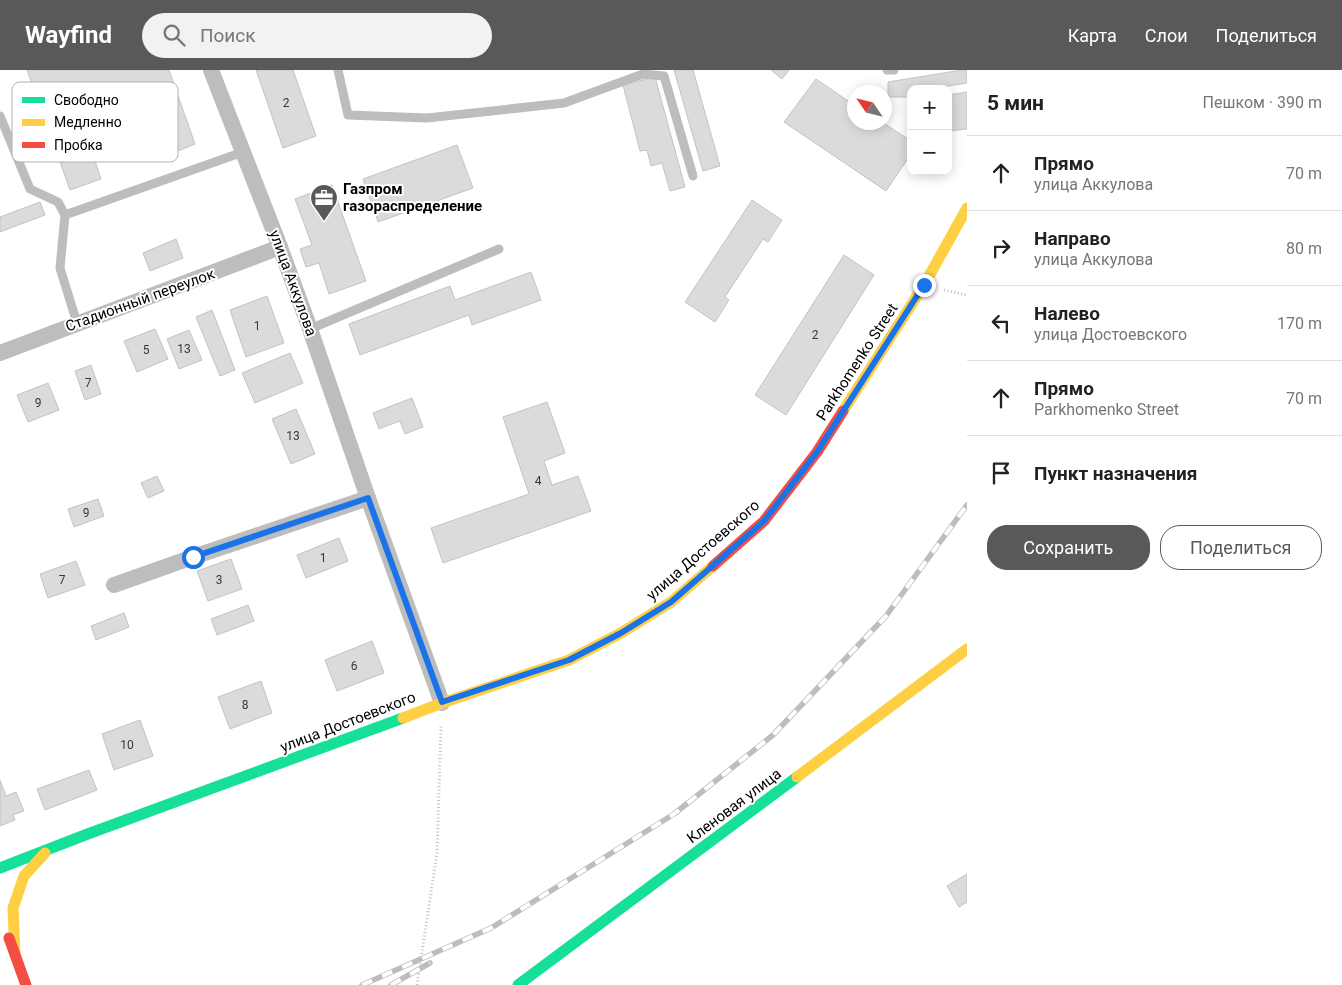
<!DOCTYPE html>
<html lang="ru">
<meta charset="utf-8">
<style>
:root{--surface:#fff;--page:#f2f2f2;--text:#222;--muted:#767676;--line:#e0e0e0;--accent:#595959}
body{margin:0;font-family:Roboto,sans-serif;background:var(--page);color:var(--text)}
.controls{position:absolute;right:15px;top:15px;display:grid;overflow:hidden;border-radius:10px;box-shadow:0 2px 12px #0003}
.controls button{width:45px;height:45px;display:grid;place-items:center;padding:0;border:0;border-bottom:1px solid var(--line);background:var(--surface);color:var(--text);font:25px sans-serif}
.compass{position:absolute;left:847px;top:15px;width:45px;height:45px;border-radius:50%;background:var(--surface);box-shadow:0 2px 12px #0003;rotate:305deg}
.stop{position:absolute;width:15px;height:15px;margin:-11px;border:4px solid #1a73e8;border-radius:50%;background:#fff}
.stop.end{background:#1a73e8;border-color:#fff;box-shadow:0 1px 5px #0008}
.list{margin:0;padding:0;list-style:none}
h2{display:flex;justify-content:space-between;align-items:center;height:65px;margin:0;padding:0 20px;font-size:21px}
h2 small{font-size:16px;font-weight:400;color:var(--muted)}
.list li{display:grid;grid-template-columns:32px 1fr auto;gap:15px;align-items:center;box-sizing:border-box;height:75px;padding:0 20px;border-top:1px solid var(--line)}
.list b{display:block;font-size:19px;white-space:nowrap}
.list p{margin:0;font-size:16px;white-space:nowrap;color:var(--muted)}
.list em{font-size:16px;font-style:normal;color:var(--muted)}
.actions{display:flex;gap:10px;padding:15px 20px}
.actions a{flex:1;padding:11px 0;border:1px solid var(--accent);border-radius:20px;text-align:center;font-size:18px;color:var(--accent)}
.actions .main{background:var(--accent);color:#fff}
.icon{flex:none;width:28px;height:28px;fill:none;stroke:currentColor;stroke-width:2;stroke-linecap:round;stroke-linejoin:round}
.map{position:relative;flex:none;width:967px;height:915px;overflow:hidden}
header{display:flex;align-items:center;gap:30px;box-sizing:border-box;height:70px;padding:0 25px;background:var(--accent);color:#fff}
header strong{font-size:24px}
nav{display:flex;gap:28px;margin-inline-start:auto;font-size:18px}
.search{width:350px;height:45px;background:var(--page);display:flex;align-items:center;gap:12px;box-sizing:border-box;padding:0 18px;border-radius:28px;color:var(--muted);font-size:19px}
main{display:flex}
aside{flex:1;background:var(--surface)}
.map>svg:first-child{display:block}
.building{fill:#dbdbdb;stroke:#c3c3c3}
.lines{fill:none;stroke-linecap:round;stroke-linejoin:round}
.path{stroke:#c2c2c2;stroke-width:3;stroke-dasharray:1 2.5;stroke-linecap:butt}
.lane{stroke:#bdbdbd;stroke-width:9}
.street{stroke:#bdbdbd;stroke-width:16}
.fast{stroke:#16e098;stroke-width:11}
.slow{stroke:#ffcf43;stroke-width:11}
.jam{stroke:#f24e42;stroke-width:11}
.rail-casing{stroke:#bdbdbd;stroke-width:5.5}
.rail{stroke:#fff;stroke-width:4;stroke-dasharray:11;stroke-linecap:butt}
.route{stroke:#1a73e8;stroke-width:6}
.labels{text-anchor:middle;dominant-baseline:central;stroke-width:4;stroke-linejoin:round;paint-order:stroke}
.number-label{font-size:12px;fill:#373737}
.poi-label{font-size:15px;font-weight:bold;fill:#000;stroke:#fff;text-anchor:start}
.street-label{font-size:15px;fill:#000;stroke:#fff}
.key{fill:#fff;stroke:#b2b2b2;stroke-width:1}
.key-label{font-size:14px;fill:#000}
</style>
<header>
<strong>Wayfind</strong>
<div class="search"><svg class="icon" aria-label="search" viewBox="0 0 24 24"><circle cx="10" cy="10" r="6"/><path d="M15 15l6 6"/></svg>Поиск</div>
<nav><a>Карта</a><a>Слои</a><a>Поделиться</a></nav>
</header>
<main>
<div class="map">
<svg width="967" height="915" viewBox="0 0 967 915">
<rect width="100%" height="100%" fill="#fff"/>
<!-- building -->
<g class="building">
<polygon points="27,0 169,0 195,74 178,81 170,61 94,88 101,109 70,120"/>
<polygon points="256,0 293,0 316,66 283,78"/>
<polygon points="674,0 693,0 720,96 703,101"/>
<polygon points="771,0 789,0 782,9"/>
<polygon points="962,0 967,0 967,13 930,19 911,19 911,27 888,27 888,12"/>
<polygon points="655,7 685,117 670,121 662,93 651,96 647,80 640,81 623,15"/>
<polygon points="816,9 854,35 854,52 882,52 911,71 911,84 886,121 784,52"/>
<polygon points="967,22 967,59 948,61 948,25"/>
<polygon points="457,75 473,118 378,152 363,109"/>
<polygon points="332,115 366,211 329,224 319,193 306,197 300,179 312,175 295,129"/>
<polygon points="752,130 782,150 768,172 763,169 725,227 729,230 715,252 685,232"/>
<polygon points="40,132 45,145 0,162 0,147"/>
<polygon points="176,169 183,188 150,201 143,183"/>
<polygon points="844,185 874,205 786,345 755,325"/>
<polygon points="531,202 541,230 472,255 469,245 360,285 349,254 450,216 455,230"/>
<polygon points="267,226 284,273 246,287 230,240"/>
<polygon points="212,240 235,300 220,306 196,247"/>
<polygon points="155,259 168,289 137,302 124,271"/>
<polygon points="189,260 202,290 179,299 167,269"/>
<polygon points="290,283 303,313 255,333 242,303"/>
<polygon points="91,295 101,324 85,330 75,301"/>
<polygon points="48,313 59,340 28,352 17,325"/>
<polygon points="412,328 423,357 405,364 400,351 379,359 373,343"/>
<polygon points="547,332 565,383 544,391 552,415 578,406 591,441 443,493 431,458 529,424 503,347"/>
<polygon points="296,339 315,384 291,394 272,349"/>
<polygon points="157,406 164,421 148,428 141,413"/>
<polygon points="98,429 104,446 74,457 68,439"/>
<polygon points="339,468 348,491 306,508 297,485"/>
<polygon points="231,489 242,519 208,531 197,501"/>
<polygon points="76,491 85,515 48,528 40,504"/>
<polygon points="248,535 254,551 217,565 211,549"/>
<polygon points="124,543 129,557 96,570 91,556"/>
<polygon points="372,571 384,603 337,621 325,590"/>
<polygon points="261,611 272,643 230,659 218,627"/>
<polygon points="140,650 153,686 114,700 102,664"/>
<polygon points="89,700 97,720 45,740 37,719"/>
<polygon points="0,710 6,726 16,722 24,741 13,745 15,750 0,756"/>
<polygon points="967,804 967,832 959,837 947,816"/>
</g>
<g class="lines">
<!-- path -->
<g class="path">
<polyline points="944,220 967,225"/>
<polyline points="417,915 437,783 441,655"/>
</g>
<!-- lane -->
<g class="lane">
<polyline points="338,0 348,45 427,48 564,33 643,4 664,6 693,106"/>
<polyline points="887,0 894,0"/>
<polyline points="0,46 30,119 58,132 65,145 60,198 77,253"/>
<polyline points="65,145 243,82"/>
<polyline points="310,259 499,179"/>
</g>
<!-- street -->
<g class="street">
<polyline points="211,0 280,177 310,259 368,428 442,633"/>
<polyline points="0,283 280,177"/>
<polyline points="114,515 193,487 368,428"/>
</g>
<!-- fast -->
<g class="fast">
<polyline points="0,798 85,765 403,648"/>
<polyline points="518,915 797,707"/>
</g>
<!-- slow -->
<g class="slow">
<polyline points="843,341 924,215 967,138"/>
<polyline points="403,648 442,633 569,590 621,563 671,532 713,496"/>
<polyline points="797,707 967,579"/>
<polyline points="15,884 13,838 24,806 45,783"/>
</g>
<!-- jam -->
<g class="jam">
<polyline points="713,496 764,451 817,382 843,341"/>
<polyline points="9,868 26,915"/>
</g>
<defs>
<g id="rail">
<polyline points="362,915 491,858 674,744 773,665 886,546 967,435"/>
<polyline points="391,915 430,893"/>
</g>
</defs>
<!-- rail casing -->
<use href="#rail" class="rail-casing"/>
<!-- rail -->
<use href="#rail" class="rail"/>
</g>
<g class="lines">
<!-- route -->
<polyline class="route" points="193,487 368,428 442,632 569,590 621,563 671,532 764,451 817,382 924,215"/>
</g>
<!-- icons -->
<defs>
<symbol id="office-pin" viewBox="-11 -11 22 30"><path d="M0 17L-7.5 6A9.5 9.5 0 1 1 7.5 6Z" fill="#595959" stroke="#fff"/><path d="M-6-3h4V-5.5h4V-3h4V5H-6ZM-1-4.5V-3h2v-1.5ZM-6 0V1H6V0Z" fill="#fff"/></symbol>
</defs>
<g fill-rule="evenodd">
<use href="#office-pin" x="308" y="112" width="32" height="43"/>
</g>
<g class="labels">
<!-- number labels -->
<g class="number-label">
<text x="286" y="33">2</text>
<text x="257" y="256">1</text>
<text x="815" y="265">2</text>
<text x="184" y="279">13</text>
<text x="146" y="280">5</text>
<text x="88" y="313">7</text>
<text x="38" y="333">9</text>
<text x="293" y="366">13</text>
<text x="538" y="411">4</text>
<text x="86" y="443">9</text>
<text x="323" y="488">1</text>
<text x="62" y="510">7</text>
<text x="219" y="510">3</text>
<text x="354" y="596">6</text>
<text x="245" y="635">8</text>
<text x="127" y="675">10</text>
</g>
<!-- poi labels -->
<g class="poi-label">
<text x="343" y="119">Газпром<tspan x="343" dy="17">газораспределение</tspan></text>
</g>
<!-- street labels -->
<g class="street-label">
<text transform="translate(293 213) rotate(70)">улица Аккулова</text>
<text transform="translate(140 230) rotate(-20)">Стадионный переулок</text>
<text transform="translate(857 292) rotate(-57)">Parkhomenko Street</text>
<text transform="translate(703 480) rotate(-41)">улица Достоевского</text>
<text transform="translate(348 652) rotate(-21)">улица Достоевского</text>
<text transform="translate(734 736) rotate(-37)">Кленовая улица</text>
</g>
</g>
<!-- legend -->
<rect x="12" y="12" width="166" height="80" rx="8" class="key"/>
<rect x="22" y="27" width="23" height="6" fill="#16e098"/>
<rect x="22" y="49" width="23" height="7" fill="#ffcf43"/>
<rect x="22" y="72" width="23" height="6" fill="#f24e42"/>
<g class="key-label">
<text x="54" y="35">Свободно</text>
<text x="54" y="57">Медленно</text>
<text x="54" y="80">Пробка</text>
</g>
</svg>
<div class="controls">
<button>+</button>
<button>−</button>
</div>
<svg class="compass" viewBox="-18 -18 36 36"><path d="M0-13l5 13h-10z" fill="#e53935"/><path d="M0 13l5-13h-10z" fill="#767676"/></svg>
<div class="stop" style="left:193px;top:487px"></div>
<div class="stop end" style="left:924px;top:215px"></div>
</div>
<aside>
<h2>5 мин<small>Пешком · 390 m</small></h2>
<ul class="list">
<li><svg class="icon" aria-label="ahead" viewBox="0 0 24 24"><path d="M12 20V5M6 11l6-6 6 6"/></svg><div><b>Прямо</b><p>улица Аккулова</p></div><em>70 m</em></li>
<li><svg class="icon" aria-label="right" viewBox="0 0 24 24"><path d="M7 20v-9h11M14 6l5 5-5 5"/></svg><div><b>Направо</b><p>улица Аккулова</p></div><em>80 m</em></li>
<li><svg class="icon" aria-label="left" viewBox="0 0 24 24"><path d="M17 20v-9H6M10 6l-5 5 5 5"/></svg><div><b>Налево</b><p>улица Достоевского</p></div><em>170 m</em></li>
<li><svg class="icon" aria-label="ahead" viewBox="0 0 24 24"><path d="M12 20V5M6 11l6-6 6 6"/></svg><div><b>Прямо</b><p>Parkhomenko Street</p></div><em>70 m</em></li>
<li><svg class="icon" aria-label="arrive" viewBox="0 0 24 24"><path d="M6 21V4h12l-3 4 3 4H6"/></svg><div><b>Пункт назначения</b></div></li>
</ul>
<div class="actions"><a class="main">Сохранить</a><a>Поделиться</a></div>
</aside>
</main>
